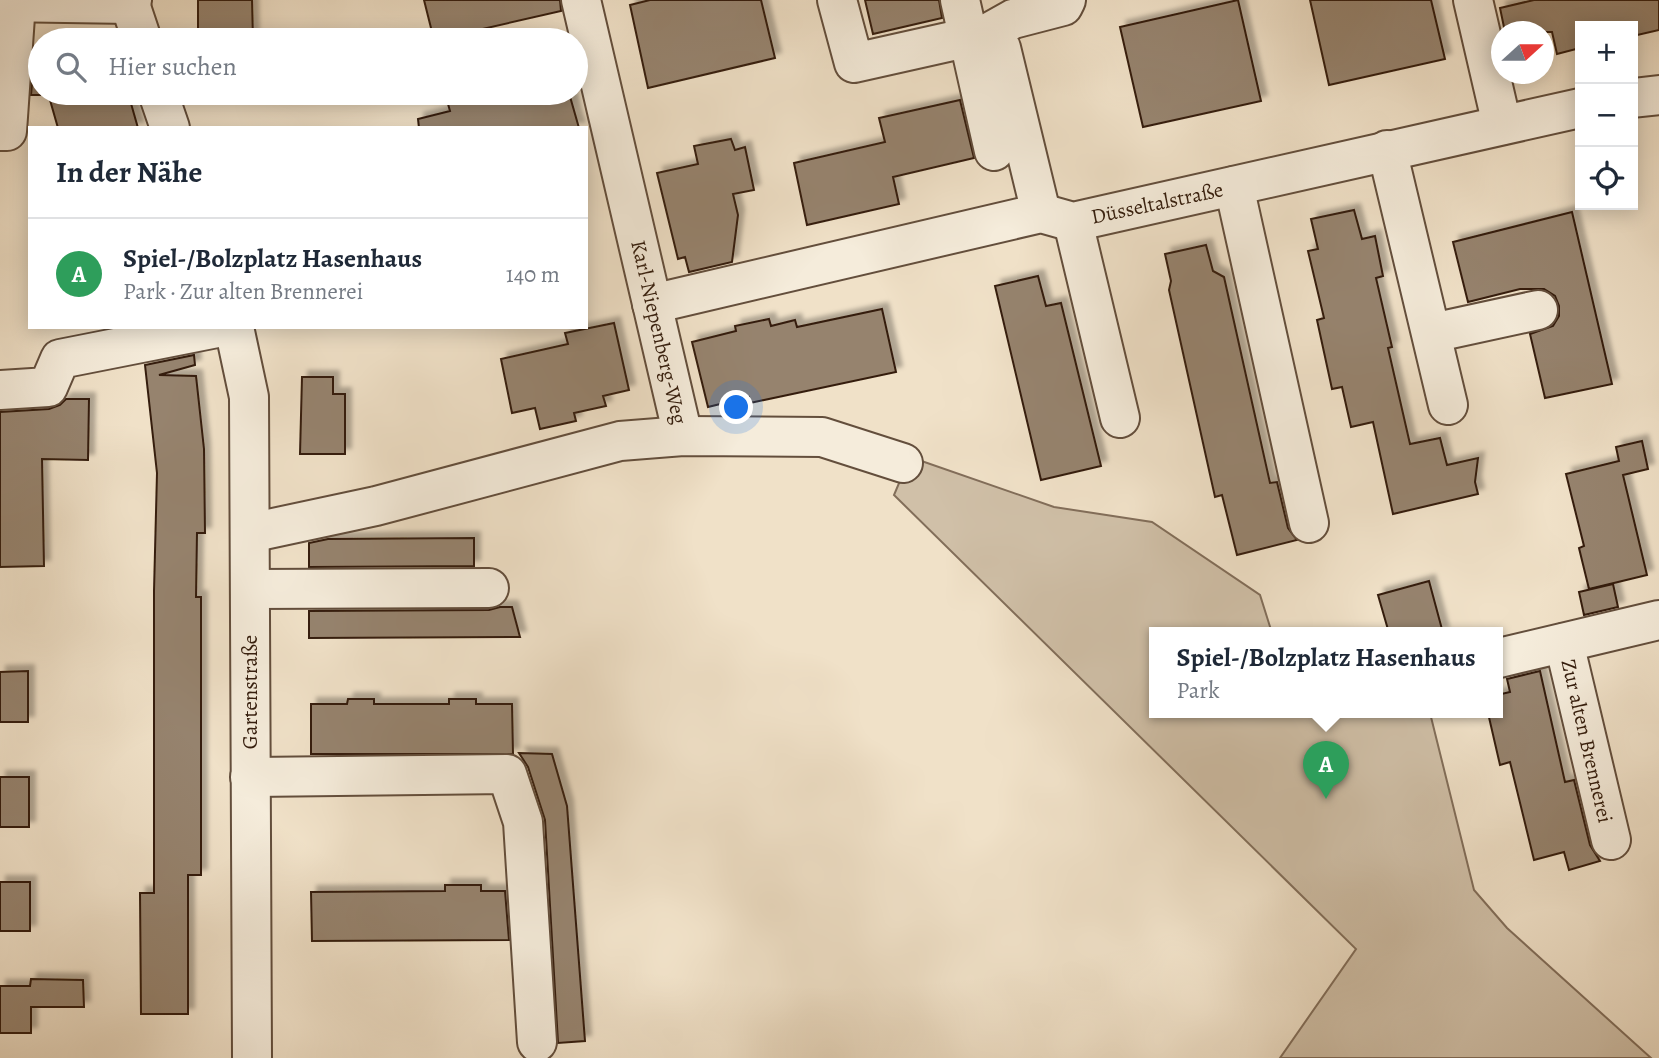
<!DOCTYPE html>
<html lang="de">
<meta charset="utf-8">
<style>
:root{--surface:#fff;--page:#f2f2f3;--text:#1f2937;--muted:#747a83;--line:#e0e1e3;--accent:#8f2418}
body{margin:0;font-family:Alegreya,serif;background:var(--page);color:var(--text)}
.controls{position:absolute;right:21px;top:21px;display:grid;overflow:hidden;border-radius:0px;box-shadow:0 4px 18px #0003}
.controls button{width:63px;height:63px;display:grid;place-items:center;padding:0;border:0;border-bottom:2px solid var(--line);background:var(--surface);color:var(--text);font:35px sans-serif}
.compass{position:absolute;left:1491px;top:21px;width:63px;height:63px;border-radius:50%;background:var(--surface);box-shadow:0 4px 18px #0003;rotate:69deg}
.you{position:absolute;left:737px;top:408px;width:24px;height:24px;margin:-18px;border:5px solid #fff;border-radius:50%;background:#1a73e8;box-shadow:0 0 0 10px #1a73e833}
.badge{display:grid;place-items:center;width:46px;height:46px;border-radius:50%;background:var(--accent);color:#fff;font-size:23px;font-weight:700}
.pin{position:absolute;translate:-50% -58px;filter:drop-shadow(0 2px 4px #0008)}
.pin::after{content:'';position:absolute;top:37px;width:24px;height:21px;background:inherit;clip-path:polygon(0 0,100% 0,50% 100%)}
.popup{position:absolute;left:1149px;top:627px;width:354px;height:91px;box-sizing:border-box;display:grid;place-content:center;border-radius:0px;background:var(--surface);filter:drop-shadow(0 2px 5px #0005);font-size:23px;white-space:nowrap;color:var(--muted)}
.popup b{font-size:26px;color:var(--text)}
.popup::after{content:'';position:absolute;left:50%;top:100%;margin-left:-14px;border:14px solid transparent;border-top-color:var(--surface)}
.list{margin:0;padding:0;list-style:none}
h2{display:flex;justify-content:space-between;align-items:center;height:91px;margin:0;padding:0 28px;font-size:30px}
h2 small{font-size:23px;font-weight:400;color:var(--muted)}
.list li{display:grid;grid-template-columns:46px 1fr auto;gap:21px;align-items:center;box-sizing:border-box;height:112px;padding:0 28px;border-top:2px solid var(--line)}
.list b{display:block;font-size:26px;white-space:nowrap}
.list p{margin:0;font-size:23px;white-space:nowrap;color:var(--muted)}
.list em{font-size:23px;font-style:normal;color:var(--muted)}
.icon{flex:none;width:38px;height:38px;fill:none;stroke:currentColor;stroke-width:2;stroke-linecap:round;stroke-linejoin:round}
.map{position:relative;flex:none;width:1659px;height:1058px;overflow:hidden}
.search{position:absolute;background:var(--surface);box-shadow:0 4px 18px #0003;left:28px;top:28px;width:560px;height:77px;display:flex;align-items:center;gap:18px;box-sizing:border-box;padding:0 24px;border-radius:38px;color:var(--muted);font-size:26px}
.panel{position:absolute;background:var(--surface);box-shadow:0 4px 18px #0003;left:28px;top:126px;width:560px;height:203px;border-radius:0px}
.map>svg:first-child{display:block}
.green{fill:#d0c0a8;stroke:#826e5a;stroke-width:2}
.building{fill:#96836e;stroke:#341d0d;stroke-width:2;filter:url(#shadow)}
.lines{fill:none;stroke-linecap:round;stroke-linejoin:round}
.minor-casing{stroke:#634e3c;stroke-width:42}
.minor{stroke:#f5ecdb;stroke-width:38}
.labels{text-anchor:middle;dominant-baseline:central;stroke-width:6;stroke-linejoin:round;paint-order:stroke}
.street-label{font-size:21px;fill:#341d0d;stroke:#f5ecdb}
</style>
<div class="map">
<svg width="1659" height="1058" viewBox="0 0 1659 1058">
<defs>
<filter id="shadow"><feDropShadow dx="6" dy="-6" stdDeviation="2" flood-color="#0004"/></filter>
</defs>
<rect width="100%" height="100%" fill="#f0e1c8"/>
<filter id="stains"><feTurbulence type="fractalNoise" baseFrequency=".00286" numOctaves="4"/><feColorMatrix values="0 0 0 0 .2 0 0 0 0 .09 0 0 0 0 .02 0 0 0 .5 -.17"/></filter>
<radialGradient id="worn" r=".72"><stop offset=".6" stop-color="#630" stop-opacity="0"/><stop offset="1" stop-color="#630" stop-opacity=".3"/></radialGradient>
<!-- green -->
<polygon class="green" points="910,457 1054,507 1152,522 1260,595 1272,633 1154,633 1154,713 1430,713 1474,890 1507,928 1651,1058 1280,1058 1356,949 894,495"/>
<!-- building -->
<g class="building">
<polygon points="198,0 252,0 253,40 198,40"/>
<polygon points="424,0 560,0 561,11 434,40"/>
<polygon points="650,0 761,0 775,58 648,88 630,5"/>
<polygon points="865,0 939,0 942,18 873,34"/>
<polygon points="1238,0 1261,101 1143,127 1120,27"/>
<polygon points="1310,0 1431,0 1445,59 1329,85"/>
<polygon points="1534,0 1659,0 1659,30 1633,36 1633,26 1580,26 1580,48 1557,54 1552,32 1505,32 1500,8"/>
<polygon points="34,61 40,61 40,95 31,95"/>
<polygon points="48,93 128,93 138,128 58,128"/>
<polygon points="463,93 476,93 479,103 515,93 569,93 579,128 419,128 418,119 450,111 446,97"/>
<polygon points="960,100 974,158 893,177 899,204 807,225 794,163 885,142 879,118"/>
<polygon points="731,139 735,150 745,147 754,190 733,194 738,215 732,262 689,272 685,257 678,259 657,173 698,164 694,146"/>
<polygon points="1354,210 1362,239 1375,236 1383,276 1376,278 1392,347 1388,348 1410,444 1440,438 1447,465 1478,458 1475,482 1478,494 1393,514 1373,422 1351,427 1342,387 1332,389 1317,320 1324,318 1308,251 1318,249 1311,219"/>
<polygon points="1572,212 1612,384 1545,398 1530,334 1553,326 1559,316 1559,306 1555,296 1544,289 1520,289 1468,302 1453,242"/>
<polygon points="1206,245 1213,271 1224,277 1270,483 1277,482 1288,528 1297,540 1237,555 1222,495 1215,497 1169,290 1171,281 1165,254"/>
<polygon points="1038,276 1046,306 1061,303 1101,466 1041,480 995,286"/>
<polygon points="882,309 896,372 750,403 749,397 708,407 692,342 736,331 735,326 769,319 771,326 795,320 797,327"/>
<polygon points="614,323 629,390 603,396 606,406 574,413 576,421 540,429 535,408 512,413 501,359 568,344 565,333"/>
<polygon points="194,355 195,365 159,375 196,376 204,449 205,533 197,533 196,597 201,597 201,875 188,875 188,1014 141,1014 140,893 154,893 154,591 157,473 145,365"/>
<polygon points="302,377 333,377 333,394 345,394 345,454 300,454"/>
<polygon points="66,399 89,399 88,460 42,459 44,566 0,567 0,412 49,409 60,405"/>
<polygon points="1642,441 1648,469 1623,475 1647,575 1589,589 1579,548 1584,546 1566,474 1619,461 1616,447"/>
<polygon points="474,538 474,566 309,567 309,543 328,539"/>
<polygon points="1429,581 1443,633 1389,633 1378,595"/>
<polygon points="1613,584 1618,607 1584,615 1579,592"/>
<polygon points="500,607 512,607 520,637 309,638 309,611 489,610"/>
<polygon points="28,671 28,722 0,722 0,672"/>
<polygon points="1540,671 1565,782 1574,780 1590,845 1600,861 1569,870 1564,852 1534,860 1510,762 1500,765 1488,713 1497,713 1497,695 1510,692 1507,679"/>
<polygon points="348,699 374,699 374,704 449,704 449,699 476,699 476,704 512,704 513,754 311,754 311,704 347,704"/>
<polygon points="519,753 552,754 567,806 585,1041 558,1043 545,820 528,767"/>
<rect x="0" y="777" width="29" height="50"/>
<rect x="0" y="882" width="30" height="49"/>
<polygon points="445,885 481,885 481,891 505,891 509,940 312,941 311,892 445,891"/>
<polygon points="31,979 83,980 84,1007 31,1007 31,1033 0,1033 0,986 30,986"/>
</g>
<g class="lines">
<defs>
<g id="minor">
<polyline points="581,0 683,436"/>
<polyline points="837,0 854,63 988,33 1001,48 1041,213"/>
<polyline points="960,0 994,151"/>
<polyline points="1473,0 1502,125"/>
<polyline points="0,2 130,4 132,0"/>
<polyline points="130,4 142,40"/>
<polyline points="988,33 1013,19 1063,6 1066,0"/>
<polyline points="158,93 170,128"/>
<polyline points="1633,98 1659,95"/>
<polyline points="0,131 7,131 16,2"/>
<polyline points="1387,150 1448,405"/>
<polyline points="1234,186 1309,523"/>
<polyline points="1073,222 1120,418"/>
<polyline points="652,304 1041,213 1073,222 1580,108"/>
<polyline points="234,327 249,397 252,1058"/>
<polyline points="1432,333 1538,310"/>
<polyline points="0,390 48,387 60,359 222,327"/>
<polyline points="250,533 376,506 620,441 683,436 822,437 903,463"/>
<polyline points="250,589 489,588"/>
<polyline points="1564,643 1611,840"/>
<polyline points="1499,658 1659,620"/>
<polyline points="250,777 507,774 523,822 537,1042"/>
</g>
</defs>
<!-- minor casing -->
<use href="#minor" class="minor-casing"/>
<!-- minor -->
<use href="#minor" class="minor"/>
</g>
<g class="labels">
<!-- street labels -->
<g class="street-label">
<text transform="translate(1157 203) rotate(-12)">Düsseltalstraße</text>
<text transform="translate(659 332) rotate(77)">Karl-Niepenberg-Weg</text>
<text transform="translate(250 692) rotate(-90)">Gartenstraße</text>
<text transform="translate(1587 741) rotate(77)">Zur alten Brennerei</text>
</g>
</g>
<rect width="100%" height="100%" filter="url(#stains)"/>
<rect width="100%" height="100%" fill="url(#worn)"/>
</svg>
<div class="controls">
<button>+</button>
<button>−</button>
<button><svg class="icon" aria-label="locate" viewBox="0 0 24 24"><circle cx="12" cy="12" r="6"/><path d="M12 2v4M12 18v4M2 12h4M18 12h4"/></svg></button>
</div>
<svg class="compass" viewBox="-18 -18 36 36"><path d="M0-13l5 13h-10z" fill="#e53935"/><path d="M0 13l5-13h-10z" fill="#747a83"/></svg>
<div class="you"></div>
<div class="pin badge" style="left:1326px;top:799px;background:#2e9e5b">A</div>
<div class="popup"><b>Spiel-/Bolzplatz Hasenhaus</b>Park</div>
<div class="search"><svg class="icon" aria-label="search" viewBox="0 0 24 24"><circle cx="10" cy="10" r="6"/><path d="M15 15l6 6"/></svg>Hier suchen</div>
<section class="panel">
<h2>In der Nähe<small></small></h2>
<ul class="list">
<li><span class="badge" style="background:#2e9e5b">A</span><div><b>Spiel-/Bolzplatz Hasenhaus</b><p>Park · Zur alten Brennerei</p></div><em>140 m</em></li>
</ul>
</section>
</div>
